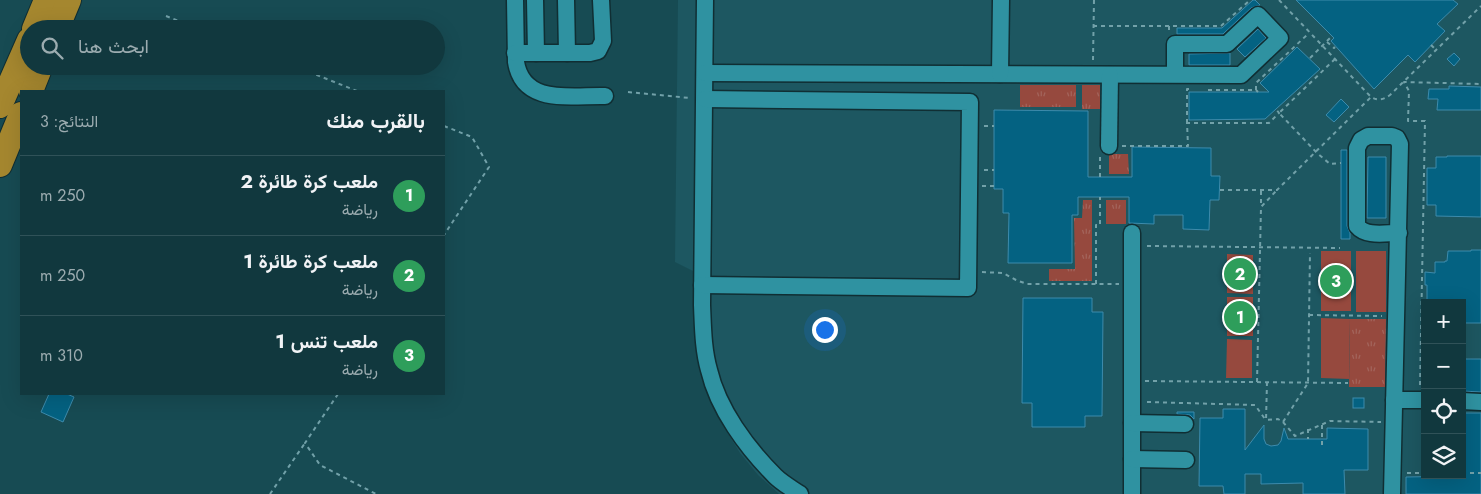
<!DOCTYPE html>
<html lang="ar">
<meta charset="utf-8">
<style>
:root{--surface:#11383e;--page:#1a3f45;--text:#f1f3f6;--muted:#9cacb0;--line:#305258;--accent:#f59d8f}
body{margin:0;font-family:Jost,Vazirmatn,sans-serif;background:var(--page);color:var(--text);direction:rtl}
.controls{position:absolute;right:15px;bottom:15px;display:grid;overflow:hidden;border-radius:0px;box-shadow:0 5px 20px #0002}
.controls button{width:45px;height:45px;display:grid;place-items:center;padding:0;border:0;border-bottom:1px solid var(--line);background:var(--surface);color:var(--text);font:25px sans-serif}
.you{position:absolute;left:824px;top:329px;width:18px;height:18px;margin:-12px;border:4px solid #fff;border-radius:50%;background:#1a73e8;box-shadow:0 0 0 8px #1a73e833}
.badge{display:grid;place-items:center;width:32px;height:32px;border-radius:50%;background:var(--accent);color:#fff;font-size:16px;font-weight:700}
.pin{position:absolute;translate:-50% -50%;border:2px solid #fff;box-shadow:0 1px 5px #0006}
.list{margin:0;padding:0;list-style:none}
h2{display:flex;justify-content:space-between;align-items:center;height:65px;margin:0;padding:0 20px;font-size:21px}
h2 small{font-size:16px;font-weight:400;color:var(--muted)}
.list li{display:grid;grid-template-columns:32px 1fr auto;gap:15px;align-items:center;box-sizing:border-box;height:80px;padding:0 20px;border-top:1px solid var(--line)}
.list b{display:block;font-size:19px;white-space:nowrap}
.list p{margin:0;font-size:16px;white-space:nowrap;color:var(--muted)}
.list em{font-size:16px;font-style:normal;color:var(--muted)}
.icon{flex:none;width:28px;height:28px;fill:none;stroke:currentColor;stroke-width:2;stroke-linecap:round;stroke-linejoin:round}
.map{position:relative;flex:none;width:1481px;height:494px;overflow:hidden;direction:ltr}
.search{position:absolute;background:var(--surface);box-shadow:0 5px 20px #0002;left:20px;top:20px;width:425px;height:55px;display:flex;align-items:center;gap:12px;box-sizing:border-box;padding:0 18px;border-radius:28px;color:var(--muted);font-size:19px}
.panel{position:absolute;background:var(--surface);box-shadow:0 5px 20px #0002;left:20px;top:90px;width:425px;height:305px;border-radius:0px;direction:rtl}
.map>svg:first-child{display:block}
.built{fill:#1d5761;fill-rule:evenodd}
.grass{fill:url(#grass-tufts)}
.pitch{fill:#96493e}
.building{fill:#046282;stroke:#3d8bac}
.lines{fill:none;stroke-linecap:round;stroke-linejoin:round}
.minor-casing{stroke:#102e33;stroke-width:19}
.highway-casing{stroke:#102e33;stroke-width:26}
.path{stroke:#72a1a9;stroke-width:2;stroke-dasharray:4 4;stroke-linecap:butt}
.minor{stroke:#2f92a1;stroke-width:16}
.highway{stroke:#a5872f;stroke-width:24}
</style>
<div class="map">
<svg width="1481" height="494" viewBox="0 0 1481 494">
<defs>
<pattern id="grass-tufts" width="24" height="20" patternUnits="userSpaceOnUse" patternTransform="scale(1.25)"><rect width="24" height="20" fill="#96493e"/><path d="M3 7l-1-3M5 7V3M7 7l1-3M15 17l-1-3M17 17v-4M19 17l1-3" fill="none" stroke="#a3645b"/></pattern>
</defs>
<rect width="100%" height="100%" fill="#174b53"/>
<!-- built -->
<path class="built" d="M678 0H1481V494H779L758 475 740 453 722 424 706 385 695 272 675 262ZM1425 303H1462V475H1425Z"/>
<!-- grass -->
<g class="grass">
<rect x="1020" y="85" width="56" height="22"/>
<rect x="1082" y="85" width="18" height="24"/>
<polygon points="1109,154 1128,154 1129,174 1109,174"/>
<polygon points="1083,200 1092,200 1092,281 1049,281 1049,269 1075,269 1074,218 1082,218"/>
<rect x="1106" y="200" width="20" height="24"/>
<polygon points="1350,319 1386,319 1385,387 1349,387"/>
</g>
<!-- pitch -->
<g class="pitch">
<rect x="1321" y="251" width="30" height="60"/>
<rect x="1356" y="251" width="30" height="61"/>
<polygon points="1227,254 1253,255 1253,294 1227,293"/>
<rect x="1227" y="297" width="26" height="39"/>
<polygon points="1321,318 1350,319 1349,379 1321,378"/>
<polygon points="1227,339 1252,340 1252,378 1226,378"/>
</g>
<!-- building -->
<g class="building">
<polygon points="1253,0 1255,0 1260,5 1251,8 1223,34 1177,34 1177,28 1222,28"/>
<polygon points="1296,0 1453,0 1458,4 1437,24 1445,31 1415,62 1408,55 1374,89 1331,41 1334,38"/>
<polygon points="1258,29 1266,38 1245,57 1237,49"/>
<polygon points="1297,47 1320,69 1265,119 1189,120 1189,92 1269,92 1260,83"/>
<polygon points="1230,53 1230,65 1189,65 1189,54"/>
<polygon points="1454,53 1460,59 1454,66 1447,59"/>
<polygon points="1449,86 1481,87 1481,110 1437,110 1438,99 1428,99 1429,89 1449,89"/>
<polygon points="1341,99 1349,107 1334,122 1326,115"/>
<polygon points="994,110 1088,111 1088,177 1132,177 1132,147 1211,148 1211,176 1220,176 1219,200 1210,200 1209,230 1183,229 1183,215 1154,215 1154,224 1129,223 1129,197 1078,197 1078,215 1072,215 1072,263 1008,263 1009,213 1003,213 1003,189 994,189"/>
<polygon points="1341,150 1347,150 1347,226 1350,233 1350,239 1341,239"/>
<polygon points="1447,156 1481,156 1481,217 1436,216 1436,205 1427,205 1427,168 1436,168 1436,157 1447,157"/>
<polygon points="1368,157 1386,157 1386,218 1367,218"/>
<polygon points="1471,250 1481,250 1481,323 1462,323 1462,303 1427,303 1427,285 1425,285 1425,272 1435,273 1435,262 1445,262 1445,261 1447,261 1448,251 1471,251"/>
<polygon points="1023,298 1092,298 1092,312 1103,312 1102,416 1085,416 1085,427 1032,427 1032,403 1022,403"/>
<polygon points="1462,359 1481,359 1481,392 1462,391"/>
<polygon points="49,394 67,394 74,397 63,422 41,412"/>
<rect x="1353" y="398" width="11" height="10"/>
<polygon points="1223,409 1245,409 1245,450 1264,425 1264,439 1266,444 1271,446 1278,445 1281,441 1284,428 1288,439 1327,439 1327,428 1368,429 1368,470 1344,470 1345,494 1303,494 1303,483 1261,484 1261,474 1245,474 1245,494 1224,494 1223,486 1199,486 1200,418 1223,418"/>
<polygon points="1177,412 1194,412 1194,419 1190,415 1177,414"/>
<polygon points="1462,413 1481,413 1481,494 1406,494 1406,477 1462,476"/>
</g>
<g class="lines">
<defs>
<g id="minor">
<path d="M515 0 516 62C523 106 572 95 605 96"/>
<polyline points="535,0 536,53"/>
<polyline points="566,0 567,53"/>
<path d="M705 0 702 305C703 327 703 349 709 370 718 409 747 448 775 476 782 483 791 488 800 494"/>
<polyline points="515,53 590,53 598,51 603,41 601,0"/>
<polyline points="705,73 1241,75 1280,38 1258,15 1227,44 1175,44 1175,75"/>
<polyline points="1000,74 1001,0"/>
<polyline points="1109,146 1110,75"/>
<polyline points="1132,233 1132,494"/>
<polyline points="702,285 968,288 970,102 705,99"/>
<polyline points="1394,400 1425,400"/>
<polyline points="1462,401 1481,402"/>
<polyline points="1132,423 1185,424"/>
<polyline points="1132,459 1186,460"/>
<path d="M1392 494 1400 144 1397 138 1392 136H1368L1361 140 1357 148V226C1366 237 1384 233 1399 233"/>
</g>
<g id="highway">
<polyline points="34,29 46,0"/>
<polyline points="57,29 69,0"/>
<polyline points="31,91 41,66"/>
<polyline points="0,106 29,40"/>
<polyline points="0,165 21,114"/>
</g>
</defs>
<!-- minor casing -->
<use href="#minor" class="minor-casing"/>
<!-- highway casing -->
<use href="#highway" class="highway-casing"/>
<!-- path -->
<g class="path">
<path d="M1279 0 1371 97C1378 101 1383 100 1390 95L1481 6"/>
<polyline points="166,16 199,29"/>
<polyline points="1093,26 1221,26 1250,0"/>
<polyline points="1169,26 1169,32"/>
<polyline points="1327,42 1334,48 1335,47"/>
<polyline points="1431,45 1436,50"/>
<polyline points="1310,58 1332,36"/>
<polyline points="1335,59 1279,113 1317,153 1330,164 1341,163"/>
<polyline points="1093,60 1094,0"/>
<polyline points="294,66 357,91"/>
<polyline points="1208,90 1256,90 1258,92"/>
<polyline points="1256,90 1256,83 1309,33"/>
<polyline points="628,92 690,98"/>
<polyline points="1187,123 1187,89 1189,89"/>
<polyline points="444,126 472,137 489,167 444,235"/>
<polyline points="984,126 994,126"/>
<polyline points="1122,146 1188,146 1187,123 1269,123 1279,113 1276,109"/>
<polyline points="1100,157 1100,177"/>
<polyline points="984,170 994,170"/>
<polyline points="982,186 994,186"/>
<polyline points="1220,190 1277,190 1371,97"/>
<polyline points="1261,191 1261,206"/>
<polyline points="1147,246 1340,248"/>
<polyline points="982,272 1003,273 1016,280 1027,284 1119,284"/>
<polyline points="1096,284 1096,225 1100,225 1100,197"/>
<polyline points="1309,315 1382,316"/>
<polyline points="1145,381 1348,383"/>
<polyline points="1257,382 1261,207 1277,190"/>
<polyline points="1267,382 1266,420 1278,419 1283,422 1308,383 1310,253"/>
<polyline points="1420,385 1425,121 1408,121 1409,91 1404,82 1481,84"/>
<polyline points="338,394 305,443 320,465 376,494"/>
<polyline points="1147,402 1255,405 1265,419"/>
<polyline points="1283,422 1295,436 1330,421 1381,422"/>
<polyline points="1308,429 1308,439"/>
<polyline points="1322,445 1322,423"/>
<polyline points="1407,473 1425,473"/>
<polyline points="1462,473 1481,473"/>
<polyline points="270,494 305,443"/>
</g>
<!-- minor -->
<use href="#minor" class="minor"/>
<!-- highway -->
<use href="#highway" class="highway"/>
</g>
</svg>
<div class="controls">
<button>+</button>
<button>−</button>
<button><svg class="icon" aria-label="locate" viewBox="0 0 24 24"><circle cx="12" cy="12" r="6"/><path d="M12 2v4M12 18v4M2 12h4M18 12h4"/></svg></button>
<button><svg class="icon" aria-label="layers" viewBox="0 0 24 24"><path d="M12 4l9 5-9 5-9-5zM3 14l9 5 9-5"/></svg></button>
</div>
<div class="you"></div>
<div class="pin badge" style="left:1240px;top:317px;background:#2e9e5b">1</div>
<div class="pin badge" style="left:1240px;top:274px;background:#2e9e5b">2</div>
<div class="pin badge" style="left:1336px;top:281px;background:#2e9e5b">3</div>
<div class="search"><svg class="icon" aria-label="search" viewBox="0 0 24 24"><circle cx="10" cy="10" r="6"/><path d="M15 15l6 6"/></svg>ابحث هنا</div>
<section class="panel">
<h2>بالقرب منك<small>النتائج: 3</small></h2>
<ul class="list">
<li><span class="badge" style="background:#2e9e5b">1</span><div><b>ملعب كرة طائرة 2</b><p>رياضة</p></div><em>250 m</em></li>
<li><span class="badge" style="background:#2e9e5b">2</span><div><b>ملعب كرة طائرة 1</b><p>رياضة</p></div><em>250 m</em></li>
<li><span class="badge" style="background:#2e9e5b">3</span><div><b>ملعب تنس 1</b><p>رياضة</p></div><em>310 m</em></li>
</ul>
</section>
</div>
